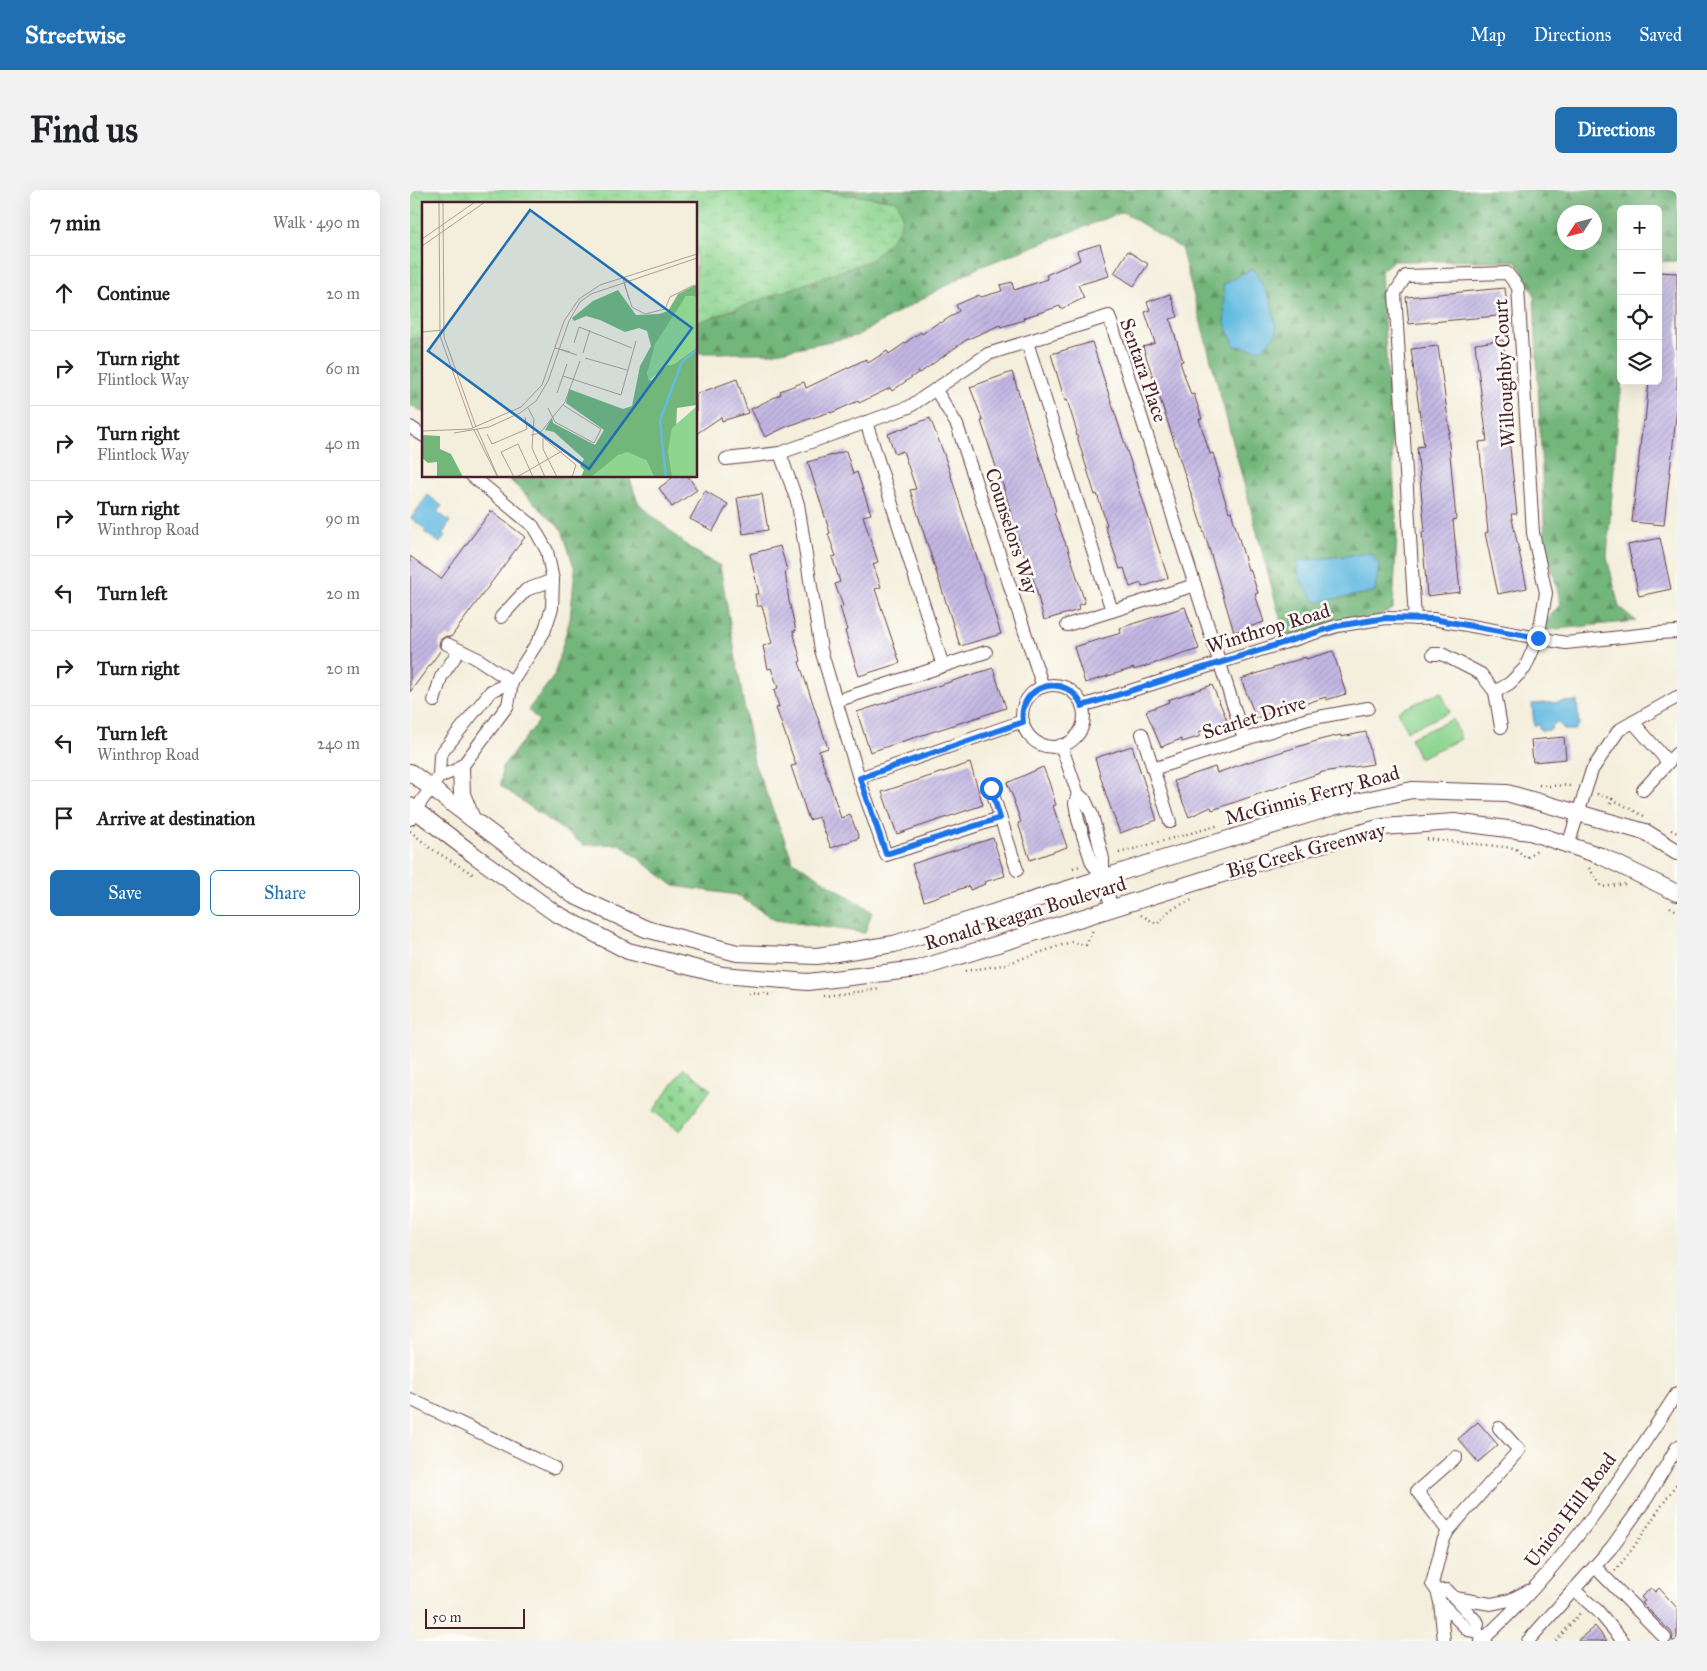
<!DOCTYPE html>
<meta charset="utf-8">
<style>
:root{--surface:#fff;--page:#f2f2f2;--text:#202124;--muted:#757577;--line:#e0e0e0;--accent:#1f6fb2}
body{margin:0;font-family:"IM FELL Great Primer",serif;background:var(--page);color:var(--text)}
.controls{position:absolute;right:15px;top:15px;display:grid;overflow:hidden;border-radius:8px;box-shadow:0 5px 20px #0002}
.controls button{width:45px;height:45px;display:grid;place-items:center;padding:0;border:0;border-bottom:1px solid var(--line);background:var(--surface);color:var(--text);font:25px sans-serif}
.compass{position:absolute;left:1147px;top:15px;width:45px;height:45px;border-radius:50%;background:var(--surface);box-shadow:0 5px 20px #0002;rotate:234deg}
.scale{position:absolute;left:15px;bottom:12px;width:100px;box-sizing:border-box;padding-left:5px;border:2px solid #4a1f2b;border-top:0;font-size:14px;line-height:18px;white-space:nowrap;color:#4a1f2b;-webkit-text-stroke:4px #fdfcf7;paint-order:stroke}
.stop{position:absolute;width:15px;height:15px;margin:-11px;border:4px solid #1a73e8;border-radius:50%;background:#fff}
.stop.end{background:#1a73e8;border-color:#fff;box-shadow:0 1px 5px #0008}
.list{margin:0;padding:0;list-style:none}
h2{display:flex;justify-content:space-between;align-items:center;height:65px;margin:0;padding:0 20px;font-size:21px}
h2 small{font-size:16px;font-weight:400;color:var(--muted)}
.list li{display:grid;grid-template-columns:32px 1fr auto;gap:15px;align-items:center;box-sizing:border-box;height:75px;padding:0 20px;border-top:1px solid var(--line)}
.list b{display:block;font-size:19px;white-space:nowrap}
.list p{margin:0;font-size:16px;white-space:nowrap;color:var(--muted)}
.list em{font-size:16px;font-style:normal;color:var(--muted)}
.actions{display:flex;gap:10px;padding:15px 20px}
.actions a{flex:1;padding:11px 0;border:1px solid var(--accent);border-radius:8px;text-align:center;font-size:18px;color:var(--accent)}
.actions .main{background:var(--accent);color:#fff}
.icon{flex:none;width:28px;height:28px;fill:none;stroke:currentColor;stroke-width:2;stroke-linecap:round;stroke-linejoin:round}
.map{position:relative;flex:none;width:1267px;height:1451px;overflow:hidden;border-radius:8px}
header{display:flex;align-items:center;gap:30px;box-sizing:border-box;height:70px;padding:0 25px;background:var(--accent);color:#fff}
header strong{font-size:24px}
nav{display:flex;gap:28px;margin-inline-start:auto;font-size:18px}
.intro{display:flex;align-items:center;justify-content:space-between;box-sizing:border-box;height:120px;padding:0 30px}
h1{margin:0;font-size:35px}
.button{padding:12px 22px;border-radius:8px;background:var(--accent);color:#fff;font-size:18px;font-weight:700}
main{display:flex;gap:30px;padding:0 30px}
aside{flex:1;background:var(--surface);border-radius:8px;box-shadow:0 5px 20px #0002}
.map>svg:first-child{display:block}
.forest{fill:url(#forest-firs);stroke:#5e6a52;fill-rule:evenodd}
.wetland{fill:url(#wetland-marsh);stroke:#6c7a5e}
.cemetery{fill:url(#cemetery-stones);stroke:#6c7a5e}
.garden{fill:#8ed590;stroke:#6c7a5e}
.water{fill:#64bbe1;stroke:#576d86}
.building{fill:url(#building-hatch)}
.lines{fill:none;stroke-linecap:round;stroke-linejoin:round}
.minor-casing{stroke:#643e46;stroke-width:14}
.major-casing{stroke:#643e46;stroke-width:18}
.path{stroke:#643e46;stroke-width:2.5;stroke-dasharray:1 4;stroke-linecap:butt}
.minor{stroke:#fff;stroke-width:12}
.major{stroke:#fff;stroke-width:16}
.route{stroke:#1a73e8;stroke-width:6}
.labels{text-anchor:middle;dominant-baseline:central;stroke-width:5;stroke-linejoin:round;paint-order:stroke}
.street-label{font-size:20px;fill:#4a1f2b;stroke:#fdfcf7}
.inset-river{fill:none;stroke:#64bbe1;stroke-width:2.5}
.inset-road{fill:none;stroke:#b09c96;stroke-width:1}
.view{fill:#1f6fb2;fill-opacity:0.15;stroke:#1f6fb2;stroke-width:2.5}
.inset-edge{fill:none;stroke:#4a1f2b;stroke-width:2.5}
</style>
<header>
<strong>Streetwise</strong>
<nav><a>Map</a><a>Directions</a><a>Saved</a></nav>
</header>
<div class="intro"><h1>Find us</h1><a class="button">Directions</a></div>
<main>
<aside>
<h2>7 min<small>Walk · 490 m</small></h2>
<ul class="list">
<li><svg class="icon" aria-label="ahead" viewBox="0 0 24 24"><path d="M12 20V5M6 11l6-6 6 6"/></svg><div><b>Continue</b></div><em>20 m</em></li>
<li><svg class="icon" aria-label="right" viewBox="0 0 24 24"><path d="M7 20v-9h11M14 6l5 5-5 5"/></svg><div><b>Turn right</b><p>Flintlock Way</p></div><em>60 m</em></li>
<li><svg class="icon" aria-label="right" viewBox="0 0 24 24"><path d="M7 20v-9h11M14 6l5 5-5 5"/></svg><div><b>Turn right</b><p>Flintlock Way</p></div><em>40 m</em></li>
<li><svg class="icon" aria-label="right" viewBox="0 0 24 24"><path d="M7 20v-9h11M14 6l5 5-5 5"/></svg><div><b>Turn right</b><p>Winthrop Road</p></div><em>90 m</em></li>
<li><svg class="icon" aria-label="left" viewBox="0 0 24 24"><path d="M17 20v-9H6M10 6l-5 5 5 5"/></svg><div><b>Turn left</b></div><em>20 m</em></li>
<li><svg class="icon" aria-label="right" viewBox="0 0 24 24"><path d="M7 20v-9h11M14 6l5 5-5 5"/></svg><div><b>Turn right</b></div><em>20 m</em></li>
<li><svg class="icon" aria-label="left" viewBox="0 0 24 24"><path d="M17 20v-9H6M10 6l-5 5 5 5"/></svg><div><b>Turn left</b><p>Winthrop Road</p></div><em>240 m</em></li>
<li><svg class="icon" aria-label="arrive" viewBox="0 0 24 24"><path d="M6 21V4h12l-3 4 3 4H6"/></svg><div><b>Arrive at destination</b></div></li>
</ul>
<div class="actions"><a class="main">Save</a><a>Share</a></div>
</aside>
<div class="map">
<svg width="1267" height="1451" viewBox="0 0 1267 1451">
<defs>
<pattern id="forest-firs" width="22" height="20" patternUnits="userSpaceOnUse" patternTransform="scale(1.25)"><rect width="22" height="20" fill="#72b67a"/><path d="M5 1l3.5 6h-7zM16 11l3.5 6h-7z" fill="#609364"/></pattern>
<pattern id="wetland-marsh" width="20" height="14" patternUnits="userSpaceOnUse" patternTransform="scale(1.25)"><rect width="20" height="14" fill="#8ed590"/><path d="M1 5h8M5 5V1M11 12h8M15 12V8" fill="none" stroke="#7cb67c"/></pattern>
<pattern id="cemetery-stones" width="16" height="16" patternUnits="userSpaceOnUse" patternTransform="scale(1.25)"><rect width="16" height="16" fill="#8ed590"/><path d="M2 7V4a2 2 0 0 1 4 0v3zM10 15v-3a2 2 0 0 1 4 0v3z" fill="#7cb67c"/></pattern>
<pattern id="building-hatch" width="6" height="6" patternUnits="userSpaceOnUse" patternTransform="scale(1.25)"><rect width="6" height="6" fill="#c2b7e3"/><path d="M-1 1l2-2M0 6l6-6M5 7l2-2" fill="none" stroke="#a89dc3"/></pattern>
</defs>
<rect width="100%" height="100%" fill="#fdfcf7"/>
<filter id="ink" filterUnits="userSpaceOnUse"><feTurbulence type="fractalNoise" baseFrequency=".02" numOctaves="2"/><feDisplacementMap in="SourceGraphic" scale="10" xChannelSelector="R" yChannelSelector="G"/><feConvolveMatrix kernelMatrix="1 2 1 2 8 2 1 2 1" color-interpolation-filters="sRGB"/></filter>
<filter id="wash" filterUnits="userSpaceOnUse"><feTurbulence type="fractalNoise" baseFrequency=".0096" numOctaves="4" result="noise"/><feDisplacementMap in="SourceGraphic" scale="20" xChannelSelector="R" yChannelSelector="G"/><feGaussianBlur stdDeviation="1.12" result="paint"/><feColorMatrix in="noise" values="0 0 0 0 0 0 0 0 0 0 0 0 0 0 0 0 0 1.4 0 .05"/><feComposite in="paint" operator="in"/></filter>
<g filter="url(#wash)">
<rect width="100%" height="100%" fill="#f4efdd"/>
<!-- forest -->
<g class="forest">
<path d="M401 0H1267V71L1248 72V19H1211V191H1212L1208 227 1197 367 1209 417 1226 431 1126 441 1151 414 1135 352 1124 104 1107 71H983L971 81 987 345 983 419 882 460 871 432 771 58 713 22 567 78 446 146 361 163H286V133L461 70 480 51 487 11ZM1154 22H1184V52H1154Z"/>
<polygon points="14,147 14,223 3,216 0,216 0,149"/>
<polygon points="96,286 219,286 228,313 281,359 310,376 344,573 383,671 462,722 455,743 365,730 327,705 264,696 210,654 174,655 91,596 92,577 129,531 118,520 144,486 160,429 165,380 152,340"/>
</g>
<!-- wetland -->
<path class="wetland" d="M0 0H401L487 11C489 15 492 22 492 27 491 44 472 58 461 70L286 133V14H14V147L0 149Z"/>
<!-- cemetery -->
<polygon class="cemetery" points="274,878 301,899 270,941 243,921"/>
<!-- garden -->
<g class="garden">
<polygon points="1031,502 1040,522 997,541 988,521"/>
<polygon points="1043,529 1051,549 1009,568 1000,548"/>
</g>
<!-- water -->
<g class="water">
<polygon points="843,78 861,111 867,143 851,160 825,156 815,133 813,95"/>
<polygon points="18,305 32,316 27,322 40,331 33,344 35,346 30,353 14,342 16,340 1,328"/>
<polygon points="961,363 969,374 965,402 906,412 889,387 888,371"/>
<polygon points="1167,511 1169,535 1165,540 1155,540 1148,533 1143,534 1141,540 1132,541 1129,538 1129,535 1124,535 1122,514"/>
</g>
<g id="blocks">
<!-- building -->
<g class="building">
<polygon points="690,54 699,86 668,95 674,108 651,119 650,116 613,128 614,130 591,137 590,135 556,150 510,183 509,182 482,201 480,198 449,213 448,211 421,223 420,222 378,236 355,247 341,219 371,204 370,201 394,192 396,198 456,169 458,173 477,161 479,164 511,142 512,144 529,132 531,133 549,121 546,115 569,105 571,107 592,101 590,95 602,92 604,100 638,89 636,85 670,70 667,61"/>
<polygon points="718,61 738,74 724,96 704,83"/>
<polygon points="1248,82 1267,83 1267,218 1254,335 1222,332 1233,231 1235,231 1239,191 1248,191"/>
<polygon points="1095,98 1098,125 999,134 996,107"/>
<polygon points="760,104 768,127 760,129 773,171 770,172 781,205 784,204 792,229 789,229 800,264 803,263 810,287 808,288 819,322 821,321 838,380 840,379 848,403 845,404 854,432 824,442 798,355 733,157 745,153 735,122 740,120 737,112"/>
<polygon points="1093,150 1103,237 1098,238 1107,324 1101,324 1117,398 1088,404 1075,343 1078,342 1069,252 1077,251 1065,154"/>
<polygon points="682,152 758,388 732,397 731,393 720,397 714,378 710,379 695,336 697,335 687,304 685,305 666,243 667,242 657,210 655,211 641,164"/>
<polygon points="1028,156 1040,243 1038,243 1046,329 1043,330 1050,402 1017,406 1012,342 1015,342 1007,257 1014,256 1001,159"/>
<polygon points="602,182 643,310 646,322 644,323 656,355 657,355 675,413 668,415 669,420 634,430 624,391 605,340 593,295 586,277 571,231 573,231 560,197"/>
<polygon points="327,189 338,223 312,231 311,227 286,244 286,204"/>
<polygon points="520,228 534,264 591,444 550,456 500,300 506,299 493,261 485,264 478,244"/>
<polygon points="436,261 443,284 447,282 461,324 453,326 468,372 463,374 471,397 465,399 490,473 449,486 435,441 437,440 430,417 433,416 425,394 430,392 422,367 426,366 418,344 420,343 398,272"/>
<polygon points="265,286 278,286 287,300 262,317 249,298"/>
<polygon points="295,301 318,314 303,341 280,329"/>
<polygon points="352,304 358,340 333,344 327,308"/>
<polygon points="81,321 115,347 41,447 36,446 30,450 29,455 31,460 0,502 0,366 31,389"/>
<polygon points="1250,348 1261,399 1229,406 1218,355"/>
<polygon points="370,356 377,380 375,381 379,411 386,441 383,441 391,471 389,472 418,558 409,561 431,628 440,624 449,648 421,658 409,627 399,630 381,576 386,575 366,518 369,517 364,500 368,498 361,478 358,479 353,456 362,453 352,416 347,416 345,404 349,404 340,364"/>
<polygon points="775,417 789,459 724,480 724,478 675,493 664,457 711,443 710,438"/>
<polygon points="923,461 936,504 916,510 916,507 869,522 868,520 846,528 831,489 896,467 896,469"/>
<polygon points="583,478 596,518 460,562 447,522"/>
<polygon points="802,495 817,530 789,542 791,546 772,552 771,549 751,557 736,521 759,512 758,510"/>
<polygon points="956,542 963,574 913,582 802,620 801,617 779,627 764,591 805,577 807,583 832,574 913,549 931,545 931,547"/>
<polygon points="1154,547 1156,569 1123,572 1121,550"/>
<polygon points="722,556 747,630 710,643 697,608 685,568"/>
<polygon points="560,573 573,615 487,644 472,602"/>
<polygon points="633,577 639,592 646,615 643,616 657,657 620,670 608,633 611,632 604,612 605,612 597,593"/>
<polygon points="583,648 595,686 574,692 575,694 560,700 559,696 514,711 502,674"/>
<polygon points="1068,1232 1088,1255 1068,1272 1048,1249"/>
<polygon points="1241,1398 1245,1402 1249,1398 1267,1418 1267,1451 1262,1451 1263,1446 1261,1442 1232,1413 1235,1411 1231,1407"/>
<polygon points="1185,1436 1197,1451 1167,1451"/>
</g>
</g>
</g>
<g filter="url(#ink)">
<use href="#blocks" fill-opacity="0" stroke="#643e46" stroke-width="1"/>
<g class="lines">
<defs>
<g id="minor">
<polyline points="617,152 702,421"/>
<polyline points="526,200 547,235 633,497"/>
<polyline points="456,232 533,476"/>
<polyline points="0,237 14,246"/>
<polyline points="370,263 388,314 411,460 449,588 476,665 590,628"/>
<polyline points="316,269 370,263 499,217 578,164 699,126 834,549"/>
<polyline points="91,427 116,400 143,390"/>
<polyline points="1005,429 985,103 996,86 1097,83 1108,97 1123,343 1136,403 1128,448 1115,478 1100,493 1085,502"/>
<polyline points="657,435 785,395"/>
<polyline points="37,454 68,469 102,492"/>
<polyline points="1023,464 1032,464 1071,484 1085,502 1091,537"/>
<circle cx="643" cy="526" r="31"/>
<polyline points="24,511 31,487 49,461"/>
<polyline points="426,511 576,462"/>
<polyline points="672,516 927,436 976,428 1023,429 1156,453 1248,443 1267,442"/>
<polyline points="1223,532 1258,572"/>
<polyline points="732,544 760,632"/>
<polyline points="651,555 668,604 675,610 682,625 693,669 693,688"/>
<polyline points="743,579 898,529 958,518"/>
<polyline points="29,587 30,565 81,501 102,492"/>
<polyline points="449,588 613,531"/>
<polyline points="581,598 607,680"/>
<polyline points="1233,600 1267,563"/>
<polyline points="668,604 665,613 668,630 682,673 693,688 702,718"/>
<polyline points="0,629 5,620 29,587 51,578 98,515 102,492 134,442 142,418 143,390 137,361 123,336 62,286"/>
<polyline points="1158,655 1182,580 1209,540 1267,507"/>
<polyline points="0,1209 144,1278"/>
<polyline points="1046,1267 1007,1301 1038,1341 1033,1351 1022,1394 1027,1401 1030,1412 1058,1440 1066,1441 1076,1451"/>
<polyline points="1038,1341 1109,1260 1089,1238"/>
<polyline points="1185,1377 1255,1448"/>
<polyline points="1164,1400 1188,1421 1213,1451"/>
<polyline points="1027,1401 1037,1400 1068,1433 1066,1441"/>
<polyline points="1045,1408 1081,1414 1100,1410 1118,1401"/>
<polyline points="1030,1412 1034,1451"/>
<path d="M1071 1451C1150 1380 1210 1291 1267 1203"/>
<polyline points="1118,1451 1201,1358 1237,1308 1267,1257"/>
</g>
<g id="major">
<polyline points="51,578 52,604 62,629"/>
<polyline points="0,582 163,705 236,739 327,763 407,766 484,754 743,672 923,617 1002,600 1097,603 1235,642 1267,662"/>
<polyline points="0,616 64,665 145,723 218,761 312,785 398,792 508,779 876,664 972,637 1044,632 1120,642 1191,666 1267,703"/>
</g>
</defs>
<!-- minor casing -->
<use href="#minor" class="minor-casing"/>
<!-- major casing -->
<use href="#major" class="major-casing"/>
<!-- path -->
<g class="path">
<path d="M1129 595C1142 598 1151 593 1163 597"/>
<polyline points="1187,604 1202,609 1199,617"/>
<polyline points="1202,609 1234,626"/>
<polyline points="1261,640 1267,643"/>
<polyline points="0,641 20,658 66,686"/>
<polyline points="1017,649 1105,658 1116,668 1127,660"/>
<polyline points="709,663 810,635"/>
<polyline points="663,678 670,676"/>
<polyline points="1179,678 1192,697 1216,694"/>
<polyline points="1260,717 1267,721"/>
<polyline points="731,725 747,734 761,719 782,710"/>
<polyline points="555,781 593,775 661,752 676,755 683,740"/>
<polyline points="338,803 363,805"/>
<polyline points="413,806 472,799"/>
<polyline points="1205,1381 1223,1358 1267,1293"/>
<polyline points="1146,1451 1171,1422"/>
</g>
<!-- minor -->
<use href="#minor" class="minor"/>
<!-- major -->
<use href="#major" class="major"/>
</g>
</g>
<g class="lines" filter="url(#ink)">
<!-- route -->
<path class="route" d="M581 598 590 628 476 664 450 588 613 532C607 494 658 481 672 516L927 436 976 428 1023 429 1128 448"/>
</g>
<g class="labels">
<!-- street labels -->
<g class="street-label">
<text transform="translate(734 180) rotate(71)">Sentara Place</text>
<text transform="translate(1094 183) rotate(-93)">Willoughby Court</text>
<text transform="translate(602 341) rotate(72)">Counselors Way</text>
<text transform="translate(858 438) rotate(-17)">Winthrop Road</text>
<text transform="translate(844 527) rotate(-17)">Scarlet Drive</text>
<text transform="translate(902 605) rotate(-15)">McGinnis Ferry Road</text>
<text transform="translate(896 660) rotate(-15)">Big Creek Greenway</text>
<text transform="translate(615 723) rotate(-17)">Ronald Reagan Boulevard</text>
<text transform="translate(1160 1320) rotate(-53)">Union Hill Road</text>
</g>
</g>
<!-- overview -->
<g transform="translate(12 12)">
<rect width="275" height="275" fill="#f4efdd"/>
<path d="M275 82V95L264 94 225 171 229 179 245 163 252 162 275 145V203L255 206 252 275H232L224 258 186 264 169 275H159L162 268 158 264 162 257 132 230 123 228 130 216 131 221 173 243 182 228 144 201 147 187 201 207 210 204 218 164 229 144 225 129 217 126 203 130 178 118 164 114 152 119 150 116 171 99 196 88 214 113 237 112 246 109 256 92ZM0 233 18 234V247L29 252 41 275H15V260L6 261 0 256Z" fill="#72b67a"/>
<path d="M264 94 275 95V145L252 162 245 163 227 179 225 172 233 142ZM275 204V275H250L246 249 250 226ZM206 250 224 258 232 275H169L196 253Z" fill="#8ed590"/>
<path class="inset-river" d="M244 275 238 218 260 160 275 147"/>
<path class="inset-road" d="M17 0 18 134 51 226M21 0 22 135 54 225M0 37 53 0M0 44 63 0M201 76 207 97M202 81 210 105 223 112 243 107 248 95 272 83M0 130 21 128M152 141 157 125 210 146M133 146 148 150M137 147 155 153M161 151 168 128M163 156 205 168M141 174 199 193 214 139M135 191 145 162M106 206 112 217 110 246 123 275M126 206 133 220 172 241 179 227 141 203M55 227 76 275M52 228 75 274M0 229 48 227 99 205 120 183 142 119 157 97 178 83 275 52M32 231 67 225 98 211 114 199 126 179 147 119 158 100 169 92 275 56M65 232 70 242 105 227 103 215M117 232 154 263 150 275M109 233 118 231 143 200 158 159M121 236V247L135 275M92 275 79 250 96 242 111 275M95 275 140 249"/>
<path class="view" d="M108 8 270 126 167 267 6 149Z"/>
<rect width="275" height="275" class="inset-edge"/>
</g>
</svg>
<div class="controls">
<button>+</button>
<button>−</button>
<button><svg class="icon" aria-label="locate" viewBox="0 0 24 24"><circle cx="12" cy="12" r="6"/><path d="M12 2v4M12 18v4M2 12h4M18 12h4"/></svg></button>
<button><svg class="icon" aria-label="layers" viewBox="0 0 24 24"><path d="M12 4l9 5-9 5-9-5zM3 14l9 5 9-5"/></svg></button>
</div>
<svg class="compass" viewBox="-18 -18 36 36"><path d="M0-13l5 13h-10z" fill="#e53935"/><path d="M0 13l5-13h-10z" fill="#757577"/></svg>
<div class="scale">50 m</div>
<div class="stop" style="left:581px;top:598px"></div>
<div class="stop end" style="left:1128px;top:448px"></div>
</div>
</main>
